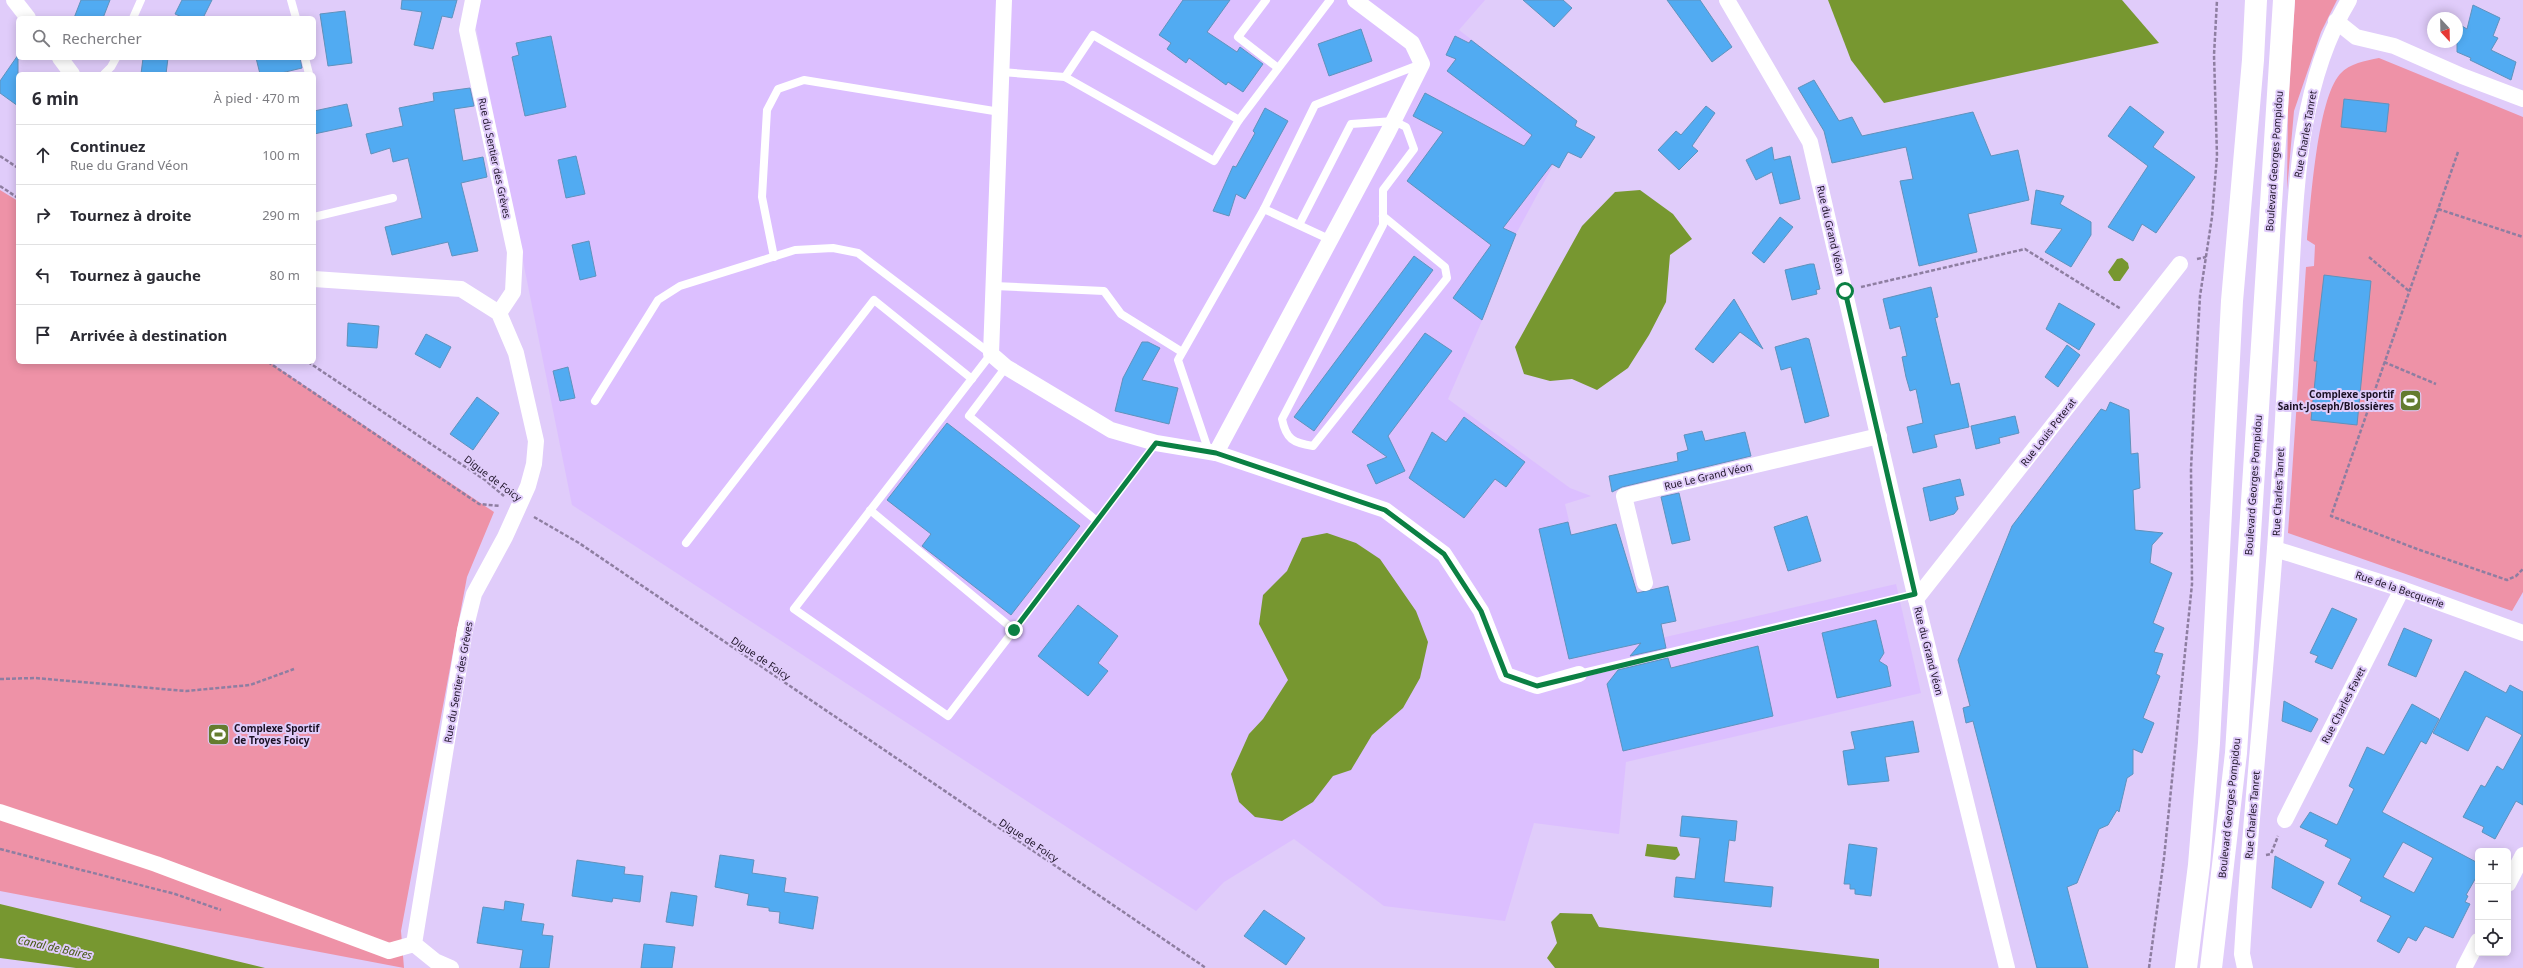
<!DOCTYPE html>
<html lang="fr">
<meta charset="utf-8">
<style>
:root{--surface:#fff;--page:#f7f7f7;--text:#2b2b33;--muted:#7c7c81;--line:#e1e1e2}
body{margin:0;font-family:"Noto Sans",sans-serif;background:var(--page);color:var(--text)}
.controls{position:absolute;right:12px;bottom:12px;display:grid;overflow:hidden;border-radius:6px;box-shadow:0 2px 10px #0003}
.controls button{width:36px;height:36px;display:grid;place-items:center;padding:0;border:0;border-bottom:1px solid var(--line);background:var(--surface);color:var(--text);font:20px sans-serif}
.compass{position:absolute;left:2427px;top:12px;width:36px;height:36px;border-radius:50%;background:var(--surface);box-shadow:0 2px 10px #0003;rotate:158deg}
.stop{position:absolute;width:12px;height:12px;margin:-9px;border:3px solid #0b8043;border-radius:50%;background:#fff}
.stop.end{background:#0b8043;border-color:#fff;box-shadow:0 1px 4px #0008}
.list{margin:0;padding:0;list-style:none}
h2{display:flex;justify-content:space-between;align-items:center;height:52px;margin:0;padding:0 16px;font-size:17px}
h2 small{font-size:13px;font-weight:400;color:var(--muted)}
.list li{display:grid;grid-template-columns:26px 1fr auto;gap:12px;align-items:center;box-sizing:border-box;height:60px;padding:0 16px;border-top:1px solid var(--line)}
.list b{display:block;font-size:15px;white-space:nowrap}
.list p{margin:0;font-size:13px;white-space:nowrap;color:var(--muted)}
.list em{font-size:13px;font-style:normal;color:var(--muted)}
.icon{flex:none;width:22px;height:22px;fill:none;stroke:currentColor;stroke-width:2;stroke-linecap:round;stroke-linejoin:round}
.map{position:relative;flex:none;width:2523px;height:968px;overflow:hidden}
.search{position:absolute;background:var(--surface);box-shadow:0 2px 10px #0003;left:16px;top:16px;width:300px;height:44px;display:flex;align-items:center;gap:10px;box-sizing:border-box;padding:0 14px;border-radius:6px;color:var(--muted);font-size:15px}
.panel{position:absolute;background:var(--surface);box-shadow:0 2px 10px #0003;left:16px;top:72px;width:300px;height:292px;border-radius:6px}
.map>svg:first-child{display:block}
.built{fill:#dcbfff}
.green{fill:#ee92a7}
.water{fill:#779730}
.building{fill:#51abf2;stroke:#6092bc;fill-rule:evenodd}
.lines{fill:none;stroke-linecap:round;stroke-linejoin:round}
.path{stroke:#8e7ea1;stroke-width:2.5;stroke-dasharray:4 2;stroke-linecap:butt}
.lane{stroke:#fff;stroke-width:8}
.street{stroke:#fff;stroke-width:16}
.primary{stroke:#fff;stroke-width:22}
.route{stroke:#0b8043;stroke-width:5}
.labels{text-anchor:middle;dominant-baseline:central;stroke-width:4;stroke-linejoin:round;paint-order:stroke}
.street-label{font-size:10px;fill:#1b1125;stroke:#e0ccfa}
.poi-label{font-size:10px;font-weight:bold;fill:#1b1125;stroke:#e0ccfa;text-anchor:end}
.water-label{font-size:11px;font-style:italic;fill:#465b14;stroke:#e0ccfa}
</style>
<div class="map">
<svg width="2523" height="968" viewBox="0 0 2523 968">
<rect width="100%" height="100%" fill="#e0ccfa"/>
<!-- built -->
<polygon class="built" points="480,0 1485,0 1459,30 1577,121 1516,234 1481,323 1448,399 1570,488 1591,496 1565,504 1600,652 1896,584 1921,693 1626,762 1619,834 1534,823 1505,921 1384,906 1294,839 1224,882 1196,911 572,505 476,27"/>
<!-- green -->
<g class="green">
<polygon points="2295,0 2337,0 2321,32 2294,111 2287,190 2288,107"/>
<path d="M2379 58 2523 117V592L2512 611 2288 533 2306 267 2314 266 2315 245 2307 240C2311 203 2317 100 2340 74 2350 63 2365 61 2379 58Z"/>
<polygon points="0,190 18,201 18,362 269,362 494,512 467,577 401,931 404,968 0,891"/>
</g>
<!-- water -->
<g class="water">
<polygon points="1828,0 2122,0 2159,43 1884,103 1851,60"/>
<polygon points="1640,190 1673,214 1692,239 1670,255 1666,302 1649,335 1628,368 1597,390 1572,379 1550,381 1524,374 1515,347 1582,226 1615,192"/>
<polygon points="2122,258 2128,263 2129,268 2120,281 2114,281 2108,272 2117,259"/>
<polygon points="1327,533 1356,543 1380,559 1416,611 1428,642 1420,678 1403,708 1372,735 1351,770 1333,776 1313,802 1282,821 1255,817 1239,802 1231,774 1249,734 1263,719 1288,680 1259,624 1263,595 1287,571 1302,538"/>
<polygon points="1647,844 1677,847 1680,855 1675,860 1645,856"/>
<polygon points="0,904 265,968 76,968 0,958"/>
<polygon points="1560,913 1592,914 1599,927 1879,959 1879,968 1555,968 1547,958 1557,943 1551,922"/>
</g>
<!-- building -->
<g class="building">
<polygon points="81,0 110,0 103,18 74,18"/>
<polygon points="182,0 212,0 203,18 184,18 175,14"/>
<polygon points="402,0 457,0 452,18 442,16 433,49 414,45 422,12 401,9"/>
<polygon points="1183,0 1230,0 1207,32 1237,52 1240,47 1263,64 1243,92 1228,82 1226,85 1189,58 1186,63 1167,49 1171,43 1159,35"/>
<polygon points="1523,0 1563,0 1572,8 1554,27"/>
<polygon points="1667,0 1700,0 1732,47 1712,62"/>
<polygon points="2473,5 2500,18 2493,36 2498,38 2491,50 2516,62 2511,80 2470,60 2471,58 2457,52 2457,23 2467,29"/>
<polygon points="345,11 352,63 328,66 320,14"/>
<polygon points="1361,29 1372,61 1329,76 1318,44"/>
<polygon points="551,36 566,107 525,116 512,57 519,55 516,43"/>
<polygon points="1455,36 1469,43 1471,40 1577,121 1575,126 1595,137 1581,158 1568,152 1559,168 1552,164 1503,228 1516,234 1482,320 1453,298 1491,245 1407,181 1443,132 1413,116 1425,93 1524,146 1532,135 1447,71 1456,59 1446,55"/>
<polygon points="18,55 18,106 0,93 0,81"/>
<polygon points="143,58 168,58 166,74 141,74"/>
<polygon points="256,58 300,58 302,68 277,74 260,74"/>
<polygon points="1814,80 1839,121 1852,117 1862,136 1973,112 1991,156 2018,150 2029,200 1968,214 1977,252 1919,266 1900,181 1913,179 1906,147 1832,163 1824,131 1798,88"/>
<polygon points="470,88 474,106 454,109 463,161 483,157 487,177 461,183 478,251 452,256 448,242 392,255 385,227 422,218 408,158 393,162 390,148 371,154 366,134 403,126 399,108 434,101 433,93"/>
<polygon points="2344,99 2389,104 2386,132 2341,127"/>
<polygon points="347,104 352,126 314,134 314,111"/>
<polygon points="1706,106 1715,113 1692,146 1698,151 1679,170 1658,150 1676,131 1681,135"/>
<polygon points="2130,106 2164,132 2153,147 2195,177 2156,233 2142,224 2133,241 2108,227 2148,166 2108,136"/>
<polygon points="1265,108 1288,121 1245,199 1236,194 1229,216 1213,211 1233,166 1236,167 1255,133 1253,131"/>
<polygon points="1772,147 1774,160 1790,156 1800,199 1780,204 1772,172 1756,180 1746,160"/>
<polygon points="576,156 585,194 566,198 558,160"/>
<polygon points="2036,190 2064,196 2060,204 2091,222 2091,235 2071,267 2045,252 2062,229 2031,224"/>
<polygon points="1780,217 1793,227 1764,263 1752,253"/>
<polygon points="589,241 596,276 580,280 572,245"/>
<polygon points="1414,256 1433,270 1314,431 1294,417"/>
<polygon points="1810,264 1814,264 1820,289 1816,290 1817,294 1792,300 1785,270"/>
<polygon points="2324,275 2371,281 2357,425 2311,420 2317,361 2314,361"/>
<polygon points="1931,287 1938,317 1935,318 1951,385 1959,383 1969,427 1934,435 1937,447 1913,453 1907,427 1923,423 1916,389 1910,391 1906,377 1902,357 1907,356 1900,326 1890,329 1883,299"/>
<polygon points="1734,299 1763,349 1740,332 1713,363 1695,349"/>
<polygon points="2059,303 2095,324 2079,350 2046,329"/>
<polygon points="348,323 379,326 377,348 347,346"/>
<polygon points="1425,333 1452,351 1388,436 1405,471 1376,484 1367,465 1387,457 1352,432"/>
<polygon points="426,334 451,347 440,368 415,354"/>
<polygon points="1806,338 1809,339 1829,416 1805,423 1791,367 1781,370 1775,347"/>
<polygon points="1142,342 1148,342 1160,348 1142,380 1178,388 1169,424 1115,411 1123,378"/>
<polygon points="2067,345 2080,355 2058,387 2045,377"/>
<polygon points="568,367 575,398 560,401 553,371"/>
<polygon points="477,397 499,413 473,450 450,434"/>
<polygon points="2110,402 2129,410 2131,454 2138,453 2140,488 2133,490 2135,530 2163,533 2152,545 2150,563 2172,573 2153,623 2164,628 2154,652 2163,654 2156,674 2160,676 2143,718 2154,723 2142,753 2133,749 2133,774 2127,778 2119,812 2117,810 2108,825 2099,829 2077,883 2067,887 2088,968 2037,968 1973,721 1966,723 1963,708 1970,706 1958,660 2012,526 2101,409 2106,411"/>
<polygon points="2015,416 2019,433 1999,438 2000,443 1976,449 1971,426"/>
<polygon points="1464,417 1525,462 1506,487 1495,479 1464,518 1409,478 1432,432 1446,442"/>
<polygon points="947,423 1080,526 1011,615 922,546 931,534 887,500"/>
<polygon points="1702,431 1705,441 1745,432 1751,456 1622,487 1612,492 1609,476 1678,461 1677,453 1688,450 1684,435"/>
<polygon points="1960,479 1964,495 1955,497 1958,509 1954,514 1930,521 1923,488"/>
<polygon points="1679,493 1690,540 1672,544 1661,497"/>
<polygon points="1807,516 1821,561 1788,571 1774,527"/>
<polygon points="1568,522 1571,535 1616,524 1637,593 1668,586 1676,621 1661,624 1666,648 1630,656 1641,643 1569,659 1539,529"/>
<polygon points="1078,605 1118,636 1098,663 1108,671 1088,696 1038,656"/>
<polygon points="2332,608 2357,619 2332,669 2315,662 2318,656 2310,653"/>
<polygon points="1876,620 1884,653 1879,661 1887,666 1891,686 1837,698 1822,633"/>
<polygon points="2404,628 2432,640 2416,677 2388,665"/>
<polygon points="1758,646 1773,716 1623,751 1607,684 1618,670 1668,658 1671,668"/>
<polygon points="2465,671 2506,693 2510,685 2523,692 2523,805 2516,801 2495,839 2482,832 2484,827 2463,817 2481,785 2485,787 2497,766 2503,770 2522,735 2486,716 2468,751 2433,733"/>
<polygon points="2284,701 2318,719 2311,732 2282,721"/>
<path d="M2412 704 2439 719 2426 744 2421 741 2382 812 2478 863V874L2466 895 2468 896 2465 902 2470 904 2453 938 2425 926 2416 941 2408 937 2399 953 2377 941 2391 916 2360 901 2362 897 2338 884 2351 859 2325 846 2328 840 2300 827 2310 812 2337 825 2354 789 2349 786 2367 747 2384 755ZM2403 842 2433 858 2414 893 2383 877Z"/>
<polygon points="1913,721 1919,752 1885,757 1889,781 1848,785 1843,751 1855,749 1851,732"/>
<polygon points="1682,816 1737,821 1735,841 1729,840 1724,882 1773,887 1771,907 1674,897 1676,877 1695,879 1700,838 1680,836"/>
<polygon points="1849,844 1877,848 1871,896 1855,894 1855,889 1850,889 1850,884 1844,884"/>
<polygon points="720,855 754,860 752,873 786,878 784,892 818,897 813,929 779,923 780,912 769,911 769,908 747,905 749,894 715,887"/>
<polygon points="2275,856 2324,882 2311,908 2272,888"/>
<polygon points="577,860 625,867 624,874 643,876 640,902 613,898 612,902 572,896"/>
<polygon points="671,892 697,896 693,926 666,922"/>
<polygon points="505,901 524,904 521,921 544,924 542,935 553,936 549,968 520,968 523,950 477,943 483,907 504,910"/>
<polygon points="1264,910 1305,938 1286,965 1244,936"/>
<polygon points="644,944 675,947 672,968 641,968"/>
</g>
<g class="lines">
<!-- path -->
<g class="path">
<polyline points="2458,152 2331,516 2417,549 2507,580 2516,576 2523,569"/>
<polyline points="0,156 18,168"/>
<polyline points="0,186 18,198"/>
<polyline points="2438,209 2523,237"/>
<polyline points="2369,257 2409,291"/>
<polyline points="2197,259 2206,257"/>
<polyline points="1861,287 2025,249 2121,309"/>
<polyline points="268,362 479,504 500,506"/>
<polyline points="308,362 485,480 504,496"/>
<polyline points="2384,362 2436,384"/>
<polyline points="534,517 579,543 1206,968"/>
<polyline points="0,679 35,678 186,691 250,685 294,669"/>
<polyline points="0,849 175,894 221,910"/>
<polyline points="2266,855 2271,854 2278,836"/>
<polyline points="2149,968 2164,858 2192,584 2191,469 2195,382 2200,296 2212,217 2217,156 2214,55 2217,0"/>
</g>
<!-- lane -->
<g class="lane">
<polyline points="291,0 296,18"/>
<polyline points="1266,0 1238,37 1278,68"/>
<polyline points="133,18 141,0"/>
<polyline points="305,58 309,74"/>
<polyline points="1001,72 1065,77 1214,161 1239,120 1330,0"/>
<polyline points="104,74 111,67 116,58"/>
<polyline points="1065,77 1093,35 1239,120"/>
<polyline points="1264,209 1331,240"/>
<polyline points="314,217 393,198"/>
<path d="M1299 225 1351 124 1394 121 1406 127 1414 149 1383 190V225L1282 419C1286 439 1293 443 1313 446L1447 278 1445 267 1383 216"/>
<polyline points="774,257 762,197 767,110 778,89 804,80 1000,112"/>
<polyline points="994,286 1104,291 1121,314 1182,352"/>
<polyline points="1006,367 969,416 1097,521"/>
<path d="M595 401 658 300 680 286 795 250 833 248 858 253 991 354C926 439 860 524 794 609L948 716 1014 630 870 510"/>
<polyline points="1209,452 1178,360 1264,209 1315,105 1421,64"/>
<polyline points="686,543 874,300 972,379"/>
<polyline points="1014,630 1156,443"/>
<polyline points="1579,674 1915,594"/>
</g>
<!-- street -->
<g class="street">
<polyline points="14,0 28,18"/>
<polyline points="473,0 467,30 515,252 513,292 499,313"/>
<polyline points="1004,0 991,354 1006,367 1111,430 1156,443 1216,453 1385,510 1444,554 1481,611 1506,675 1537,686 1579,674"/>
<polyline points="1727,0 1810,142 1916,599 2007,968"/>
<polyline points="2336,21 2356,37 2394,46 2462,76 2523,99"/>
<polyline points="60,58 72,74"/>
<polyline points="314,279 461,289 499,313 516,353 536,441 534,464 528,486 505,537 474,594 465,630 414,944 435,961 451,968"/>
<polyline points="1216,453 1388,132 1422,64 1412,43 1355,0"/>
<polyline points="2275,549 2402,589 2523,633"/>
<polyline points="1645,583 1624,496 1879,436"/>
<polyline points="1916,599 2180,264"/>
<polyline points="0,812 156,864 389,951 414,944"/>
<polyline points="2285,820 2402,589"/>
<polyline points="2508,884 2523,855"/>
<path d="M2245 968 2242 954C2250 818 2265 683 2275 548 2281 464 2285 380 2290 296 2296 197 2296 88 2349 0"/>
<polyline points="2464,968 2478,941"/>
</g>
<!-- primary -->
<g class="primary">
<polyline points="2186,968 2199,865 2209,743 2232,301 2253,60 2256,0"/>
<polyline points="2211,968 2236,753 2284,0"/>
</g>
</g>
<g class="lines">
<!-- route -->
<polyline class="route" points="1014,630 1156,443 1216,453 1385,510 1444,554 1481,611 1506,675 1537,686 1915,594 1845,291"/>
</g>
<!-- icons -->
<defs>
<symbol id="stadium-square" viewBox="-11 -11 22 22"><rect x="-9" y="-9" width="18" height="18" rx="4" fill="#647c2f" stroke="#e0ccfa"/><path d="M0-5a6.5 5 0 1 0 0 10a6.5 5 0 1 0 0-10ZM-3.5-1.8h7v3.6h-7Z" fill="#fff"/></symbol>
</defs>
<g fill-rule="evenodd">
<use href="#stadium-square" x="2398" y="388" width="25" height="25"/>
<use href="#stadium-square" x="206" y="722" width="25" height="25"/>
</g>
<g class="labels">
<!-- street labels -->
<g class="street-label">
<text transform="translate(2305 134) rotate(-80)">Rue Charles Tanret</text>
<text transform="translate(495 158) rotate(78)">Rue du Sentier des Grèves</text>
<text transform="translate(2274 161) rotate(-86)">Boulevard Georges Pompidou</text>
<text transform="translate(1831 230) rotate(77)">Rue du Grand Véon</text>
<text transform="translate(2048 432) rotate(-52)">Rue Louis Poterat</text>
<text transform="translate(1708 476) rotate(-13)">Rue Le Grand Véon</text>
<text transform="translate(493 478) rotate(37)">Digue de Foicy</text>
<text transform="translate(2253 485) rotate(-86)">Boulevard Georges Pompidou</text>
<text transform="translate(2278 492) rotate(-87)">Rue Charles Tanret</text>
<text transform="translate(2400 589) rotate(19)">Rue de la Becquerie</text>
<text transform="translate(1929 651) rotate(76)">Rue du Grand Véon</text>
<text transform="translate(761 658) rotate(34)">Digue de Foicy</text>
<text transform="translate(458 682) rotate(-80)">Rue du Sentier des Grèves</text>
<text transform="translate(2343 705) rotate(-63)">Rue Charles Favet</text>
<text transform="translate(2229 808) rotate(-84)">Boulevard Georges Pompidou</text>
<text transform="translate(2252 815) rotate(-85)">Rue Charles Tanret</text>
<text transform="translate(1029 840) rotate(34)">Digue de Foicy</text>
</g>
<!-- poi labels -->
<g class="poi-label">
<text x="2394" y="394">Complexe sportif<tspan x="2394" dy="12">Saint-Joseph/Blossières</tspan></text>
<text x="234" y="728" text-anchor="start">Complexe Sportif<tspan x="234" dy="12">de Troyes Foicy</tspan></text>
</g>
<!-- water labels -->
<g class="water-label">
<text transform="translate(55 947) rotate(12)">Canal de Baires</text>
</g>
</g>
</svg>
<div class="controls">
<button>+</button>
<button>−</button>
<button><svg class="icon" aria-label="locate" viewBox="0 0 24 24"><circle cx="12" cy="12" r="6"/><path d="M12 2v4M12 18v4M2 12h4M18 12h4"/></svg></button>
</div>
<svg class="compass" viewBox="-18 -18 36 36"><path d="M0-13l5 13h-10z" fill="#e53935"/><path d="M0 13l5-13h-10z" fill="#7c7c81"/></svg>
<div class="stop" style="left:1845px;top:291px"></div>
<div class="stop end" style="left:1014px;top:630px"></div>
<div class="search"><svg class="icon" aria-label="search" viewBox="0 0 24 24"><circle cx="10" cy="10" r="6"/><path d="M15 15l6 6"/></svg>Rechercher</div>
<section class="panel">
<h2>6 min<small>À pied · 470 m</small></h2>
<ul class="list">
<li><svg class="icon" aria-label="ahead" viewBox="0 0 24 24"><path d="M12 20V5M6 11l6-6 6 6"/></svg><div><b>Continuez</b><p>Rue du Grand Véon</p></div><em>100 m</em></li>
<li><svg class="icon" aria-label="right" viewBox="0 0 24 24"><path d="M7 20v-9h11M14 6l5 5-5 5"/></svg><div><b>Tournez à droite</b></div><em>290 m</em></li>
<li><svg class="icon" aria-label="left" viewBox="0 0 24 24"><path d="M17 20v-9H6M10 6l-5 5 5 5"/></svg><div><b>Tournez à gauche</b></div><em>80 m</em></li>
<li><svg class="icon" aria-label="arrive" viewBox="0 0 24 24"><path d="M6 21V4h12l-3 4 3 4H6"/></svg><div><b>Arrivée à destination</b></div></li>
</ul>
</section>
</div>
